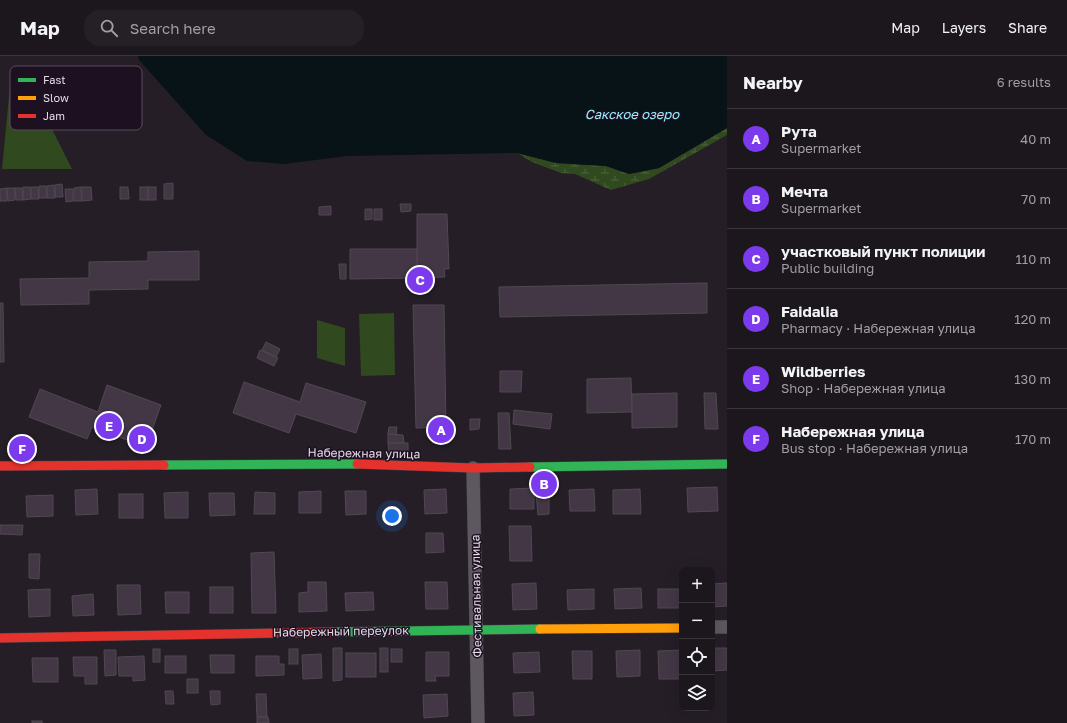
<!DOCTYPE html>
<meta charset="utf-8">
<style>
:root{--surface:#1c161d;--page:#251f26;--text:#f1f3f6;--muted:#a09fa4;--line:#3a353b;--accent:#7c3aed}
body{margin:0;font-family:"Golos Text",sans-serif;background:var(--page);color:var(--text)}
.controls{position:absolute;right:12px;bottom:12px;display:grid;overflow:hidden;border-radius:8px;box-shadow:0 4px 16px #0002}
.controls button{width:36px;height:36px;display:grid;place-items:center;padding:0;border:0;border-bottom:1px solid var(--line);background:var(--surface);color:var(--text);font:20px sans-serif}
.you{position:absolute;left:392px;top:460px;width:14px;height:14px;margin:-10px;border:3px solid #fff;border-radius:50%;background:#1a73e8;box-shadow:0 0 0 6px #1a73e833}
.badge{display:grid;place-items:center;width:26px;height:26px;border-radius:50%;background:var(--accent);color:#fff;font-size:13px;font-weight:700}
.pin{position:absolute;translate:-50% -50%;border:2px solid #fff;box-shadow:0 1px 4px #0006}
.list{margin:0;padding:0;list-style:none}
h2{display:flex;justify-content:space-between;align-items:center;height:52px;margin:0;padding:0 16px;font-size:17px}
h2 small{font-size:13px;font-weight:400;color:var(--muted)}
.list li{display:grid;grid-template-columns:26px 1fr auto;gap:12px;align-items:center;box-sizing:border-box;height:60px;padding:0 16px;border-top:1px solid var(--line)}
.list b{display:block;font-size:15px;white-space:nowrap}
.list p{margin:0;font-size:13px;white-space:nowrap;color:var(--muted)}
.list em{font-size:13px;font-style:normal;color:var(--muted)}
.icon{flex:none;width:22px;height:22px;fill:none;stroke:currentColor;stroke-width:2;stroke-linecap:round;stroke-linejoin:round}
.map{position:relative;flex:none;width:727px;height:667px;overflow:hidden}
header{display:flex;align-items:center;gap:24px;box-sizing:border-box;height:56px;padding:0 20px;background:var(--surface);border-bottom:1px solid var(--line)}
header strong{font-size:19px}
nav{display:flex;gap:22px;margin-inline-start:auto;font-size:14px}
.search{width:280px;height:36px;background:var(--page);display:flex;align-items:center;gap:10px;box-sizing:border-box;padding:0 14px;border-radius:16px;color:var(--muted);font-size:15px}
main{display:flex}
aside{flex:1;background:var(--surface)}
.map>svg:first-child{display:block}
.wetland{fill:url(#wetland-marsh)}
.park{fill:#31491e}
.water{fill:#071317}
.building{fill:#433746;stroke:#4f4950}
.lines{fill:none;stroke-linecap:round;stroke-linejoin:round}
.street-casing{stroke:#413b42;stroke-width:14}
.fast-casing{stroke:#413b42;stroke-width:10}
.slow-casing{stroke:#413b42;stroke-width:10}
.jam-casing{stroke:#413b42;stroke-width:10}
.street{stroke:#5d585f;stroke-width:13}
.fast{stroke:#30b455;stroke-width:9}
.slow{stroke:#ff9f0a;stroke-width:9}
.jam{stroke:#e5322d;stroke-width:9}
.labels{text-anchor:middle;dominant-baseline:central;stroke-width:3;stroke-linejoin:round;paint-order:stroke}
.street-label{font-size:12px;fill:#e3dae6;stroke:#1d1021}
.water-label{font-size:13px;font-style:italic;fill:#98eefb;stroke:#1d1021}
.key{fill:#1d1021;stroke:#584d5c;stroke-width:1}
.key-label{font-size:11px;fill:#e3dae6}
</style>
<header>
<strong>Map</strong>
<div class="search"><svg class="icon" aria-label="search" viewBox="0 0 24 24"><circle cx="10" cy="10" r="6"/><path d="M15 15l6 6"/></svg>Search here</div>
<nav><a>Map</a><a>Layers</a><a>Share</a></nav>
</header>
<main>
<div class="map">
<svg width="727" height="667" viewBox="0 0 727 667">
<defs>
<pattern id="wetland-marsh" width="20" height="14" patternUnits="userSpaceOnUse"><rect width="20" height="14" fill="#31491e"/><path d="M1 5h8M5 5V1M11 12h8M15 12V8" fill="none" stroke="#4f633f"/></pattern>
</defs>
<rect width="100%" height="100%" fill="#251e27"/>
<!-- wetland -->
<polygon class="wetland" points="727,72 727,79 649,123 611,134 575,118 561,117 532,106 517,97 556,107 606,110 629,118 659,112"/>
<!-- park -->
<g class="park">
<polygon points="11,20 26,21 72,113 2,113"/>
<polygon points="394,257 395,319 361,320 359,258"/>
<polygon points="317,264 345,272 345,310 317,302"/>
</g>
<!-- water -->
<polygon class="water" points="138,0 727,0 727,72 659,112 629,118 606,110 556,107 517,97 347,100 284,108 247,105 206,79 139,4"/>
<!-- building -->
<g class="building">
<polygon points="173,127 173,143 164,143 164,128"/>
<polygon points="62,128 63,141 55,141 55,129"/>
<polygon points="54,129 55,142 47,142 47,130"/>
<polygon points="39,130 46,130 47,142 39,142"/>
<polygon points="23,131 30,131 31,143 23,144"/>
<polygon points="31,131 38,131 39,143 31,143"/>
<polygon points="81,131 91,131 92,144 82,145"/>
<polygon points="81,131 82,145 74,145 74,132"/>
<polygon points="120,131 128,131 129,143 120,143"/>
<rect x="140" y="131" width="8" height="13"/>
<rect x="148" y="131" width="8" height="13"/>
<polygon points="7,132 7,145 0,145 0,133"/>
<polygon points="7,132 15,132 15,144 8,145"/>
<polygon points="15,132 22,132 23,144 16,144"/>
<polygon points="65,133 73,133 73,145 66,146"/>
<polygon points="400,148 411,148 411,155 401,156"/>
<polygon points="331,150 331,159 319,159 319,151"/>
<polygon points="365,153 372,153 372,163 365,164"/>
<rect x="374" y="153" width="8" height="11"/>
<polygon points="417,158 447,158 449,213 444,213 445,221 417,222"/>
<polygon points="350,193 417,193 417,222 350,223"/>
<polygon points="199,195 199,224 148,224 148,233 89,234 89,248 21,249 20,223 89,222 89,206 148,205 148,196"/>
<polygon points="339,208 346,208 346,223 340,223"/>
<polygon points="707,227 707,257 500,261 499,231"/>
<polygon points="0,247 3,247 4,306 0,306"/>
<polygon points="413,249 444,249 446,371 416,372"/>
<polygon points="266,286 280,293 276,301 262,294"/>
<polygon points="260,294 278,302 274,310 257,302"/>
<polygon points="500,315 522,315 521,336 500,336"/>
<polygon points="631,322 632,356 587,357 587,323"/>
<polygon points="244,326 300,346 306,327 366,346 356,377 296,358 289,377 233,357"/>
<polygon points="107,329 161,349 146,391 92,371 87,383 29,361 40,333 98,356"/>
<polygon points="677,337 677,371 632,372 632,338"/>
<polygon points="704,337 716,337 718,373 705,373"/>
<polygon points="514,354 552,358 550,373 513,368"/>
<polygon points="498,357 509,357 511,393 499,393"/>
<polygon points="470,363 480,363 479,373 470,374"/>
<polygon points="389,371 397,371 396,379 388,378"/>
<polygon points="443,371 443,376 431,377 431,372"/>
<polygon points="388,378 403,379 404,387 388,387"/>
<polygon points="388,387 408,387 408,397 389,398"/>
<polygon points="552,424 553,434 549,434 549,458 538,459 535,425"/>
<polygon points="717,431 718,455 688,456 687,432"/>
<polygon points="534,432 534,453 510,453 510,433"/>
<polygon points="97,433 98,458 76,459 75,434"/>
<polygon points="446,433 447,457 425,458 424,434"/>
<polygon points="594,433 595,455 570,455 569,434"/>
<polygon points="640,433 641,458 613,458 613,434"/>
<polygon points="321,435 321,457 299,457 299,436"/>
<polygon points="345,435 366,435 366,458 346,459"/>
<polygon points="188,436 188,462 165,462 164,437"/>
<polygon points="255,436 275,437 275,458 254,458"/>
<polygon points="209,437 234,437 235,459 210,460"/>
<rect x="119" y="438" width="24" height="24"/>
<polygon points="53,439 53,460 27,461 26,440"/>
<polygon points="0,469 23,469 22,479 0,478"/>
<polygon points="509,470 531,470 532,505 510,505"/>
<polygon points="426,477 443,477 444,496 426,497"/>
<polygon points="274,496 276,557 252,557 251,497"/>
<polygon points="29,498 40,498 39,523 29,522"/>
<polygon points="308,526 326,526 327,555 299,556 299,537 308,536"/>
<polygon points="425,526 447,526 448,553 426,553"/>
<polygon points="536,527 537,553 513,554 512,528"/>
<polygon points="727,527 727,550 712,551 712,528"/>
<polygon points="117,529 140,529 141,558 118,559"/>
<rect x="210" y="531" width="23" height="26"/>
<polygon points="641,532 642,552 615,553 614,533"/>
<polygon points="50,533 50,560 29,561 28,534"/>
<polygon points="594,533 594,553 568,554 567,534"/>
<rect x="658" y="533" width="24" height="19"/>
<polygon points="165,536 189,536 189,557 166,557"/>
<polygon points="373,536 374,554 346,555 345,537"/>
<polygon points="93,538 94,559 73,560 72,540"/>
<polygon points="333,592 342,592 342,624 333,625"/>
<rect x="380" y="592" width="8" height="24"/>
<polygon points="712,592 727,592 727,614 712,615"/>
<rect x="153" y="593" width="7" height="13"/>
<rect x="289" y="593" width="9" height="15"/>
<rect x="391" y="593" width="11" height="13"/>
<polygon points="104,594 116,594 116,619 105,620"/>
<polygon points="640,594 640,620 617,621 616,595"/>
<polygon points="682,594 682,623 659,623 658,595"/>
<polygon points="572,595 592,595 592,623 573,623"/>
<polygon points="426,596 449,596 449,620 435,620 436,625 426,625"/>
<polygon points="539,596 540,616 514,617 513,597"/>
<rect x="346" y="597" width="30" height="24"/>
<polygon points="321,598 322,622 303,623 302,599"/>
<polygon points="210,599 234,599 234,617 211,617"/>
<polygon points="144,600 145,624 133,625 133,620 119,620 118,601"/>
<rect x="165" y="600" width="21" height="17"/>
<polygon points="256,600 279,600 279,608 284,608 284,619 256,620"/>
<polygon points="73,601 97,601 97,628 85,628 85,620 74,620"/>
<polygon points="32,602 58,602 58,626 33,626"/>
<rect x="187" y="623" width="11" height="14"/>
<polygon points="165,635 173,635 174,648 166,648"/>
<polygon points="210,635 220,635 220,648 211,649"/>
<polygon points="533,636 534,659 514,660 513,637"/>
<polygon points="256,638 266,638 267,661 257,661"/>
<polygon points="447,638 448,660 424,662 423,639"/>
<polygon points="257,661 268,661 269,667 257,667"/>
<rect x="32" y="665" width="10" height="2"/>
</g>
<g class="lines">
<defs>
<g id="street">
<polyline points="473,412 478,667"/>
<polyline points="712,571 727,571"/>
</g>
<g id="fast">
<polyline points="164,409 357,408"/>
<polyline points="530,411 727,408"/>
<polyline points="334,576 540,573"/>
</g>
<polyline id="slow" points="540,573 682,572"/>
<g id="jam">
<polyline points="357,408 473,412 530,411"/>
<polyline points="0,410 164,409"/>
<polyline points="0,582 334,576"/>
</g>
</defs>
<!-- street casing -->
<use href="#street" class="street-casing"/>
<!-- fast casing -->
<use href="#fast" class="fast-casing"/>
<!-- slow casing -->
<use href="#slow" class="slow-casing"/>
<!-- jam casing -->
<use href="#jam" class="jam-casing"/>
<!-- street -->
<use href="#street" class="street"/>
<!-- fast -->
<use href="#fast" class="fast"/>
<!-- slow -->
<use href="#slow" class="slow"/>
<!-- jam -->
<use href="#jam" class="jam"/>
</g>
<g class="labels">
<!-- street labels -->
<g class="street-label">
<text transform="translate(364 397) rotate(1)">Набережная улица</text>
<text transform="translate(476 540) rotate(-91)">Фестивальная улица</text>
<text transform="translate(341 575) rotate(-1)">Набережный переулок</text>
</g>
<!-- water labels -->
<g class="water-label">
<text x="632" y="58">Сакское озеро</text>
</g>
</g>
<!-- legend -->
<rect x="10" y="10" width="132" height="64" rx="6" class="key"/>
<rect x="18" y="22" width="18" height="4" fill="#30b455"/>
<rect x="18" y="40" width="18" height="4" fill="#ff9f0a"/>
<rect x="18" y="58" width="18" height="4" fill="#e5322d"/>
<g class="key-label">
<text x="43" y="28">Fast</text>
<text x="43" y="46">Slow</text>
<text x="43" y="64">Jam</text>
</g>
</svg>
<div class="controls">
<button>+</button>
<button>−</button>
<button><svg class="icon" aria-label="locate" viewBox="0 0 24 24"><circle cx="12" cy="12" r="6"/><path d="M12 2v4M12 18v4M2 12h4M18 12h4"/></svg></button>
<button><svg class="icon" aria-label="layers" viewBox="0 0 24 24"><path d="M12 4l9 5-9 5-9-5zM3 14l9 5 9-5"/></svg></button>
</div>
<div class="you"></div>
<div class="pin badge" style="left:441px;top:374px">A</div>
<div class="pin badge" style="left:544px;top:428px">B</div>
<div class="pin badge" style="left:420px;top:224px">C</div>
<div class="pin badge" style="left:142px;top:383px">D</div>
<div class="pin badge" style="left:109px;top:370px">E</div>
<div class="pin badge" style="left:22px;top:393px">F</div>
</div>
<aside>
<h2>Nearby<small>6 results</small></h2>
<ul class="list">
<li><span class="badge">A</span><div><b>Рута</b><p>Supermarket</p></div><em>40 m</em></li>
<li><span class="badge">B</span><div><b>Мечта</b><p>Supermarket</p></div><em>70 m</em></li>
<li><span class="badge">C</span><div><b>участковый пункт полиции</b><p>Public building</p></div><em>110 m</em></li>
<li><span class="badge">D</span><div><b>Faidalia</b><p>Pharmacy · Набережная улица</p></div><em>120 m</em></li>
<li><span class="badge">E</span><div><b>Wildberries</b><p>Shop · Набережная улица</p></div><em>130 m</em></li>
<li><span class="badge">F</span><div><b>Набережная улица</b><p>Bus stop · Набережная улица</p></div><em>170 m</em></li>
</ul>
</aside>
</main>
